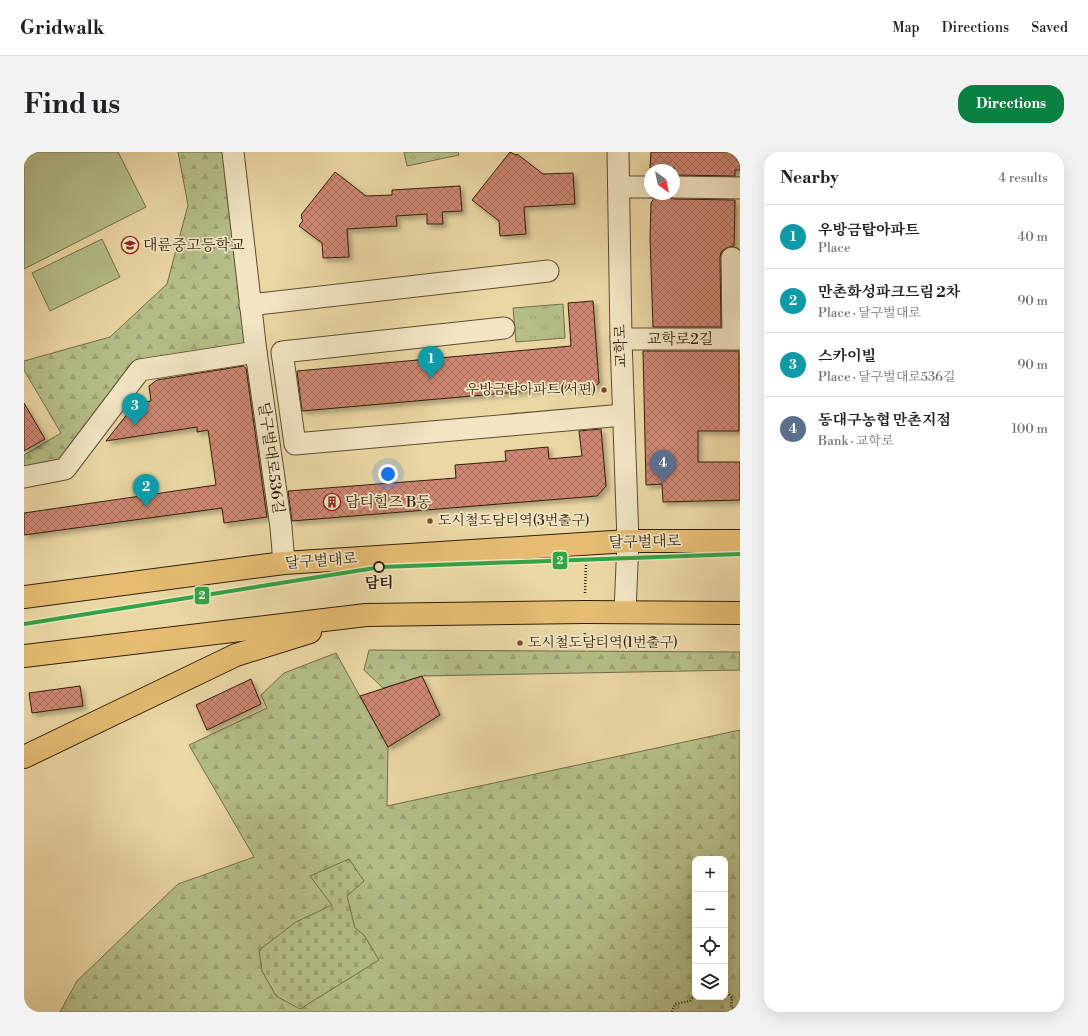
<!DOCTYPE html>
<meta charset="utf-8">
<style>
:root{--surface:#fff;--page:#f2f2f2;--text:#202124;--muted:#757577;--line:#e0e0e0;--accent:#0b8043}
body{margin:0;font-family:"Libre Bodoni","Noto Serif KR",serif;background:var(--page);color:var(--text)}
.controls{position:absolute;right:12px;bottom:12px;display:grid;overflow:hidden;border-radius:8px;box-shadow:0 4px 16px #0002}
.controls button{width:36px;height:36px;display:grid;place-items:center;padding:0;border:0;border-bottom:1px solid var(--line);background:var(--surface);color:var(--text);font:20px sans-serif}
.compass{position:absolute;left:620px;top:12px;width:36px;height:36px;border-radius:50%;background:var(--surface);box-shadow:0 4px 16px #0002;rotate:147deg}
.you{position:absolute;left:364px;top:322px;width:14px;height:14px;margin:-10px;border:3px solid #fff;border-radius:50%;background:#1a73e8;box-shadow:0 0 0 6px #1a73e833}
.badge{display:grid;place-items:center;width:26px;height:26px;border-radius:50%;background:var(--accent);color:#fff;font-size:13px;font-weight:700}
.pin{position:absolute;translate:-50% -33px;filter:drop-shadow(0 1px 2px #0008)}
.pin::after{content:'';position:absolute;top:21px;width:14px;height:12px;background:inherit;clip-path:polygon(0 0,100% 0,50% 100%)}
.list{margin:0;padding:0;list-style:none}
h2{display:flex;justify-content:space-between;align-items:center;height:52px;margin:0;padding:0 16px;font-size:17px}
h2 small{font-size:13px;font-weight:400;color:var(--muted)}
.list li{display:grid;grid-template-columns:26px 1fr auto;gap:12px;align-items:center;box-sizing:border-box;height:64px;padding:0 16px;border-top:1px solid var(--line)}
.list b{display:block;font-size:15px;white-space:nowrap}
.list p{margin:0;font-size:13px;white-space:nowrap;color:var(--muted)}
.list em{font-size:13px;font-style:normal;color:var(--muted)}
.icon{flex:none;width:22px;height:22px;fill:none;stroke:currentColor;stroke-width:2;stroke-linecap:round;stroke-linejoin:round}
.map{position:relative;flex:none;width:716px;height:860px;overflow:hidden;border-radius:16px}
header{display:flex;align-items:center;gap:24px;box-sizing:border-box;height:56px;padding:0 20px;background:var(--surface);border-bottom:1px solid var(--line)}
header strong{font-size:19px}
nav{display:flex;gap:22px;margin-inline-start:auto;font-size:14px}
.intro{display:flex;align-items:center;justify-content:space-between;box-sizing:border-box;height:96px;padding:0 24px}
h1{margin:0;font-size:28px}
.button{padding:10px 18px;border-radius:16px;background:var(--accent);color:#fff;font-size:14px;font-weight:700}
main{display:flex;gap:24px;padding:0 24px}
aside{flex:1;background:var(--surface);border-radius:16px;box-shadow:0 4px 16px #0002}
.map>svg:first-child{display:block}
.forest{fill:url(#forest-firs);stroke:#736e48;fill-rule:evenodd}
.cemetery{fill:url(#cemetery-stones);stroke:#736e48}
.park{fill:url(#park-tufts);stroke:#736e48}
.pitch{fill:#b5be87;stroke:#736e48}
.building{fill:url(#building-cross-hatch);stroke:#311e09;filter:url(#shadow)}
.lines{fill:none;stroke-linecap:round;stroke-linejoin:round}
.minor-casing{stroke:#5f4c30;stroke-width:23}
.major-casing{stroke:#311e09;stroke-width:24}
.path{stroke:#311e09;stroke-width:2.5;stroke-dasharray:1 2;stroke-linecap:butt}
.minor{stroke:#f1e5c4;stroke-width:21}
.major{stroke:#e5bc72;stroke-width:22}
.metro-1-casing{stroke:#f1e5c4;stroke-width:7}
.metro-1{stroke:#33a343;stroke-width:4}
.bus-dot{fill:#7a4b2a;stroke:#f1e5c4;stroke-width:1.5}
.stop-dot{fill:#f1e5c4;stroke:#311e09;stroke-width:2}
.labels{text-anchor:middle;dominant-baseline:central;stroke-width:3.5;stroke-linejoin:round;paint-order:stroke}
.bus-label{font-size:14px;fill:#311e09;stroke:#f1e5c4;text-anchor:start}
.poi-label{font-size:15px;fill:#311e09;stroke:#f1e5c4;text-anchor:start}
.street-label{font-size:15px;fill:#311e09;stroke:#f1e5c4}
.stop-label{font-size:15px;font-weight:bold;fill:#311e09;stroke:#f1e5c4}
.line-badge{stroke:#f1e5c4;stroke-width:1.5}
.badge-label{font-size:11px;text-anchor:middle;font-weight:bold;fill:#fff}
</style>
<header>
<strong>Gridwalk</strong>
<nav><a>Map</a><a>Directions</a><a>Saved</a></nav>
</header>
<div class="intro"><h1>Find us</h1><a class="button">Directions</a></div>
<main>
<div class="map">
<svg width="716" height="860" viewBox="0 0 716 860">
<defs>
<pattern id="forest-firs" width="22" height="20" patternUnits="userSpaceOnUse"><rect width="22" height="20" fill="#b5be87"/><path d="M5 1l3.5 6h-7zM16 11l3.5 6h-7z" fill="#9ca373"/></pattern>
<pattern id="cemetery-stones" width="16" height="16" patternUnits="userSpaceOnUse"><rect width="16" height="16" fill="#b5be87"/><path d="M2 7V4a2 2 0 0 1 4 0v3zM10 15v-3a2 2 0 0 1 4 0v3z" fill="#9ca373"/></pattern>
<pattern id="park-tufts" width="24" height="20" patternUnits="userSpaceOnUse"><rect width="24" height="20" fill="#b5be87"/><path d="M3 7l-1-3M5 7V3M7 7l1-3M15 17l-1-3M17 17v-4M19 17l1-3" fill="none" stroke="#9ca373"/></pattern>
<pattern id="building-cross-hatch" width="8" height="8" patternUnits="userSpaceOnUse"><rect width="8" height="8" fill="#ce8773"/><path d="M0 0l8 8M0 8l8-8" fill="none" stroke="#a86e5d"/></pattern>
<filter id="shadow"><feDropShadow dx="3.5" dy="3.5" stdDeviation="2" flood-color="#0004"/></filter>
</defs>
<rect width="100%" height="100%" fill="#ead7a4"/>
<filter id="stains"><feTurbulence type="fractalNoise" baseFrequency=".005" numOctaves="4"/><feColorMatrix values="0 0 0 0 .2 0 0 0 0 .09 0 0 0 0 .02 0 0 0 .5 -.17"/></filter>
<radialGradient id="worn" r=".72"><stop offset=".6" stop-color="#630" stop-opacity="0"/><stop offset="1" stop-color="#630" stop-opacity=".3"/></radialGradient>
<!-- forest -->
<g class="forest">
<polygon points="154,0 201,0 223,187 211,199 112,213 39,308 0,317 0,303 37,281 0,218 0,209 86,185 143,132 164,53"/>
<polygon points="345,498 716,500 716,518 398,524 359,536 340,518"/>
<path d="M312 501 364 595 363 654 716 578V860H36L53 829 154 732 230 705 165 593 243 556 237 543 260 521ZM671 707H701V845H671Z"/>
</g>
<!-- cemetery -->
<polygon class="cemetery" points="325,707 340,729 323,744 331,776 340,783 355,808 276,857 252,844 238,819 235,798 272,770 308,753 286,724"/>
<!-- park -->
<g class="park">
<polygon points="380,0 434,0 435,3 383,14"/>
<polygon points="539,152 541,186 492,190 489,156"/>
</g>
<!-- pitch -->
<g class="pitch">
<polygon points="0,0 94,0 122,55 0,117"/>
<polygon points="78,87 96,125 26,159 8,121"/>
</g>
<!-- building -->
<g class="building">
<polygon points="486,0 492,3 493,2 519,22 549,21 551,52 500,55 502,82 476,84 475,69 448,48"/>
<polygon points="627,0 716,0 716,18 711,18 711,24 650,23 649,18 651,16 626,16"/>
<polygon points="311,20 342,44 368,43 368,38 436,34 438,59 418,60 419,72 403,72 403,62 372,64 373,74 323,77 325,105 299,106 298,91 275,74 279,68 277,66 278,64 277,63"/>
<polygon points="635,42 641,42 644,45 650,47 711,48 710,94 702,96 697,100 696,106 697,175 629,175 626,86 627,51 630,46"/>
<polygon points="569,149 575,231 566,238 551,239 550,235 278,259 273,219 547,194 544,151"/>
<polygon points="619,199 715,199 715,279 674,279 674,310 716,310 716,348 639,350 638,332 622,333"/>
<polygon points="219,214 222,216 243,365 200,371 198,356 0,383 0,361 192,333 184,278 173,280 173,275 82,289 112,251 127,249 125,234 133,228"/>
<polygon points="0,251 21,287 0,299"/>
<polygon points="577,277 582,334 573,344 268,369 264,339 432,326 431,313 482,309 481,299 524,295 525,307 558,304 555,279"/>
<polygon points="398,524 416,563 364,595 336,544"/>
<polygon points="227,527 237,552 183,578 172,553"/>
<polygon points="56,534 59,554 8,561 5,541"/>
</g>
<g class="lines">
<defs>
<g id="minor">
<polyline points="209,0 232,200 257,375 260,411"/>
<polyline points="594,0 597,187 604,389 601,460"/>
<polyline points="595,35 626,35"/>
<polyline points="650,35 716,36"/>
<polyline points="708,106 709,187"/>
<polyline points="226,153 524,119"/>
<polyline points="480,176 258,200 271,292 599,263"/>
<polyline points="597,187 716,187"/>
<polyline points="0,325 41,317 116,218 232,200"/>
</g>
<g id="major">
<polyline points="0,445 260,411 604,389 716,389"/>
<polyline points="0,504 342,463 561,460 716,461"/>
<polyline points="0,605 212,503 286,480"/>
</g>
</defs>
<!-- minor casing -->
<use href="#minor" class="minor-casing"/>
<!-- major casing -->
<use href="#major" class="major-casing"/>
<!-- path -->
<g class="path">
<polyline points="562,373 562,362"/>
<polyline points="561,441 562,412"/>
<polyline points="560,491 561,480"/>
<polyline points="701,838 708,846 707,855 716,859"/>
<polyline points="648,860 651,852 666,849 671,843"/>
</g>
<!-- minor -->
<use href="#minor" class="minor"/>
<!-- major -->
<use href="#major" class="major"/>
<defs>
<polyline id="metro-1" points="0,472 357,415 716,402"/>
</defs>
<!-- metro-1 casing -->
<use href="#metro-1" class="metro-1-casing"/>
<!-- metro-1 -->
<use href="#metro-1" class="metro-1"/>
</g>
<!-- icons -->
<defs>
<symbol id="school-ring" viewBox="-11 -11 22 22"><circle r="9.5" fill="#f1e5c4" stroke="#8f2418" stroke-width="1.5"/><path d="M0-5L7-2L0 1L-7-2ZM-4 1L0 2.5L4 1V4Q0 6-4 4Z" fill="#8f2418"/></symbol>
<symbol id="building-ring" viewBox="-11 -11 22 22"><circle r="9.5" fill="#f1e5c4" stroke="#8f2418" stroke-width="1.5"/><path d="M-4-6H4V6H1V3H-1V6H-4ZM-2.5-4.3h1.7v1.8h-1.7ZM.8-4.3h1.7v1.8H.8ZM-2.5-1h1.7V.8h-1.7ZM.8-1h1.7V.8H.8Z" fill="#8f2418"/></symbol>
</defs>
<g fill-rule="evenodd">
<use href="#school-ring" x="96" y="83" width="20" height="20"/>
<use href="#building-ring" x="298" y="340" width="20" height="20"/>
</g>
<!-- markers -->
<g class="bus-dot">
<circle cx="580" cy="238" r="3.5"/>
<circle cx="406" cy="369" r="3.5"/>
<circle cx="496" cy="491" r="3.5"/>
</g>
<circle class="stop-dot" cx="355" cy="415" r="5"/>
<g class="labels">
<!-- bus labels -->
<g class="bus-label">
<text x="572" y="238" text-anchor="end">우방금탑아파트(서편)</text>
<text x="414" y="369">도시철도담티역(3번출구)</text>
<text x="504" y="491">도시철도담티역(1번출구)</text>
</g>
<!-- poi labels -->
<g class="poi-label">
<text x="119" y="93">대륜중고등학교</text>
<text x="321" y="350">담티힐즈 B동</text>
</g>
<!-- street labels -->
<g class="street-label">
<text x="656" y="187">교학로2길</text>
<text transform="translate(597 194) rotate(-91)">교학로</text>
<text transform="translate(247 306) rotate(82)">달구벌대로536길</text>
<text transform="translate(621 390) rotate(-1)">달구벌대로</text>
<text transform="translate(297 409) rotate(-4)">달구벌대로</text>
</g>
<!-- stop labels -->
<g class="stop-label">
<text x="355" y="431">담티</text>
</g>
</g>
<g class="line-badge">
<rect x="528" y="399" width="16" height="19" rx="4" fill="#33a343"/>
<rect x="170" y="434" width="16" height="19" rx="4" fill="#33a343"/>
</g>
<g class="badge-label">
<text x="536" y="412">2</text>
<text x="178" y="447">2</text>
</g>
<rect width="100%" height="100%" filter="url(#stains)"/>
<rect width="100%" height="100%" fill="url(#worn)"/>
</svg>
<div class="controls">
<button>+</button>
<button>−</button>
<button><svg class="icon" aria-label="locate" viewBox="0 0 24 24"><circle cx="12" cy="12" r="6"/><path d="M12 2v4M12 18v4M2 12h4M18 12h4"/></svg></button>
<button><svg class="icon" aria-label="layers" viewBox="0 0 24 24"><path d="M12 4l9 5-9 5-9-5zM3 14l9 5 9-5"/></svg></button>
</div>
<svg class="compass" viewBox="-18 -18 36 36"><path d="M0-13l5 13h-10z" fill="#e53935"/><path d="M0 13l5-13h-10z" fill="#757577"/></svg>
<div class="you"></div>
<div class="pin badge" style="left:407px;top:227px;background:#0f9aa8">1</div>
<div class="pin badge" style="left:122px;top:355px;background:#0f9aa8">2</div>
<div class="pin badge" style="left:111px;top:274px;background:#0f9aa8">3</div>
<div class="pin badge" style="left:639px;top:331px;background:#5c6f8a">4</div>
</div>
<aside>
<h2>Nearby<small>4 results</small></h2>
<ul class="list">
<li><span class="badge" style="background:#0f9aa8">1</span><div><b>우방금탑아파트</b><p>Place</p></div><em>40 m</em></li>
<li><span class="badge" style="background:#0f9aa8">2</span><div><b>만촌화성파크드림 2차</b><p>Place · 달구벌대로</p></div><em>90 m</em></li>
<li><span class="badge" style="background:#0f9aa8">3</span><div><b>스카이빌</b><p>Place · 달구벌대로536길</p></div><em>90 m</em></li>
<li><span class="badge" style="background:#5c6f8a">4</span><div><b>동대구농협 만촌지점</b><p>Bank · 교학로</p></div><em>100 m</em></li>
</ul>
</aside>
</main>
